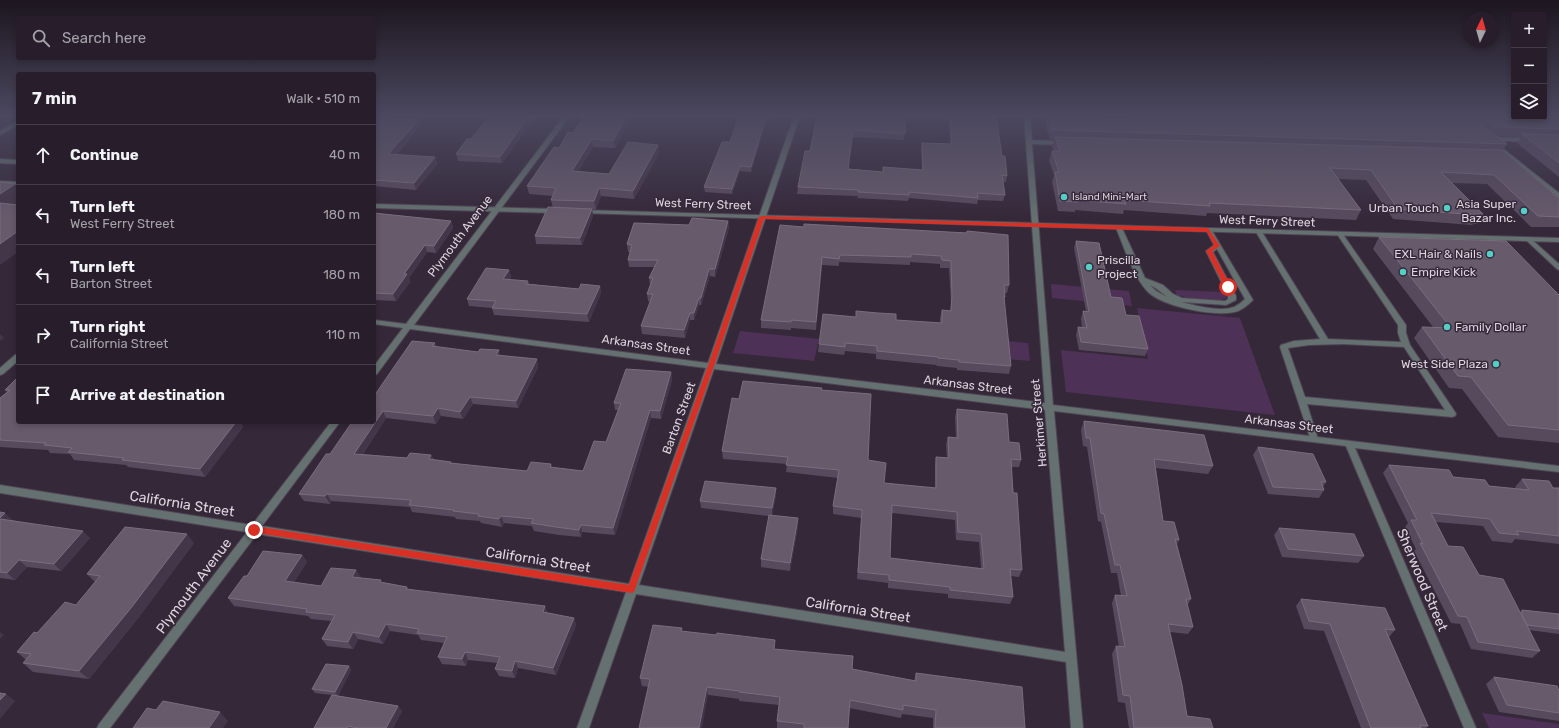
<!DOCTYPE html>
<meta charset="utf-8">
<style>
:root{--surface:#281e2b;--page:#342b37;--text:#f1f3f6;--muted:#a5a2a9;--line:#443c47}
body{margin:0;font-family:Rubik,sans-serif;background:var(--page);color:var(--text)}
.controls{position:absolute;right:12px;top:12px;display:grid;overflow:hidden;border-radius:4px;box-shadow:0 2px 6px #0003}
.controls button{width:36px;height:36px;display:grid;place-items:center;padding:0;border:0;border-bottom:1px solid var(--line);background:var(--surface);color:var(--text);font:20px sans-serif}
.compass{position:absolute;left:1463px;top:12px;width:36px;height:36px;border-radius:50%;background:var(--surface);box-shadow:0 2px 6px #0003;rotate:5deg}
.stop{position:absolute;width:12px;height:12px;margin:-9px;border:3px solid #d93025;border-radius:50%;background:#fff}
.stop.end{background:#d93025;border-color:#fff;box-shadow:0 1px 4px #0008}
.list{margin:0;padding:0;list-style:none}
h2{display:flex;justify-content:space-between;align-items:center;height:52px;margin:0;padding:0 16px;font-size:17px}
h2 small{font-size:13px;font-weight:400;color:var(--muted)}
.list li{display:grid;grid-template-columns:26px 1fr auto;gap:12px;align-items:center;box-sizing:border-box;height:60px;padding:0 16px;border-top:1px solid var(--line)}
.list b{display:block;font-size:15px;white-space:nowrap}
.list p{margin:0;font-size:13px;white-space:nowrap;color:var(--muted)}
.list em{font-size:13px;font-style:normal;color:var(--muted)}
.icon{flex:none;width:22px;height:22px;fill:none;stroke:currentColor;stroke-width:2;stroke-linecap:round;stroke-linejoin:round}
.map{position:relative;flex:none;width:1559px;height:728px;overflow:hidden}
.search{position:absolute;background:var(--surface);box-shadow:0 2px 6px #0003;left:16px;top:16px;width:360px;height:44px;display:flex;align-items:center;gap:10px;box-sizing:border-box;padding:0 14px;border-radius:4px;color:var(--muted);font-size:15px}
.panel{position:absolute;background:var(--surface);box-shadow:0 2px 6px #0003;left:16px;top:72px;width:360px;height:352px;border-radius:4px}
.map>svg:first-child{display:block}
.green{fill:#4e3156}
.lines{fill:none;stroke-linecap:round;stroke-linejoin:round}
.service-casing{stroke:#504454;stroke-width:2}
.minor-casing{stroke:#504454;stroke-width:2}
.tertiary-casing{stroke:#504454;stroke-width:2}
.service{fill:#647170;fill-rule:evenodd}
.minor{fill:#647170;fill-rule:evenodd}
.tertiary{fill:#647170;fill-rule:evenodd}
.wall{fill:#584a5d;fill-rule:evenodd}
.shaded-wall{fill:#443649}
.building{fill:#665a6b;stroke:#796d7e;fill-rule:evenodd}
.route{fill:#d93025}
.poi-dot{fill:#55cec5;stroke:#352839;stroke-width:1.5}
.labels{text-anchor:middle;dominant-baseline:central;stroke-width:3;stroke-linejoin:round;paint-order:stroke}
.far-poi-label{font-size:10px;fill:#ded6e1;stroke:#352839;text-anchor:start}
.street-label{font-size:12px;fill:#ded6e1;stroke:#352839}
.poi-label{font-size:12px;fill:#ded6e1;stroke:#352839;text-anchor:end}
.near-street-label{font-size:14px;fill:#ded6e1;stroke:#352839}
</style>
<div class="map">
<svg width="1559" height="728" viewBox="0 0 1559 728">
<rect width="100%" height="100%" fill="#352839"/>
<!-- green -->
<g class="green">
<polygon points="1051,284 1129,291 1132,306 1052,298"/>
<path d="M1175 290 1225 292 1228 297C1218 305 1189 298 1177 295Z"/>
<polygon points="1137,308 1240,318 1275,415 1066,392 1061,350 1148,359"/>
<polygon points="740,331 819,339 814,361 733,353"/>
<polygon points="930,334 1028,343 1030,361 930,352"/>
<polygon points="1482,713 1559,724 1559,728 1489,728"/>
</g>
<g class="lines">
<defs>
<g id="service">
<polygon points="18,121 18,125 0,135 0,131"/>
<polygon points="0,159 18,160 18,164 0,163"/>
<path d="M1119 226 1122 228 1145 278 1163 285 1173 294 1182 298 1225 301 1228 299V296L1206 251 1214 245 1206 230 1207 229H1211L1253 300C1249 304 1243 309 1238 311 1218 318 1162 307 1147 291 1132 274 1125 249 1116 228ZM1217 249 1245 299C1242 302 1238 305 1234 307 1221 312 1196 306 1182 302L1226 305 1236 300V296L1213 252ZM1150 285 1157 289 1167 297 1156 291Z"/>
<path d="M1259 230 1262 232 1328 339 1401 342 1398 333V325L1337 234 1338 233H1342L1406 325V333L1410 345 1455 412 1456 414 1455 416 1452 417 1307 404 1318 439 1317 441H1311L1280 347 1281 345 1294 341 1320 339 1256 232ZM1343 344 1404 347 1445 410 1305 397 1288 348 1309 345Z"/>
<polygon points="1528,237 1530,238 1559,264 1559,270 1557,269 1526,240 1526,238"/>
</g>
<g id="minor">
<path d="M564 116H570L414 325 708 363 794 116H800L716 364 1045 403 1024 116H1030L1032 140 1063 141 1066 143 1063 145 1032 144 1053 405 1559 466V472L1355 448 1476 728H1464L1346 446 1054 411 1083 728H1071L1066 662 636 594 589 728H577L626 592 257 534 110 728H97L99 724 247 532 0 493V485L252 525 331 422H340L262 526 629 584 706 368 410 329 377 374 374 375V366L403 328 374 324V320L406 324ZM714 369 1045 410 1065 652 639 585Z"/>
<polygon points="1490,137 1528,138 1531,140 1528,142 1488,140 1487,139"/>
<polygon points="18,354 18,361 3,374 0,375 0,368 15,355"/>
</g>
<g id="tertiary">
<polygon points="1496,143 1559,193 1559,198 1494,146 1493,145"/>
<polygon points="0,181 18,182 18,186 0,185"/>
<polygon points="374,204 557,209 560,211 557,213 374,208"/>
<polygon points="583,210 1559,238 1559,242 581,213 581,211"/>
</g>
</defs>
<!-- service casing -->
<use href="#service" class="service-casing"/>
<!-- minor casing -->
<use href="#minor" class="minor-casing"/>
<!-- tertiary casing -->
<use href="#tertiary" class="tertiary-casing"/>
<!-- service -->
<use href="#service" class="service"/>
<!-- minor -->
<use href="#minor" class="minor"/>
<!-- tertiary -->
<use href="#tertiary" class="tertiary"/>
</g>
<!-- wall -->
<g class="wall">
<polygon points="374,116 390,118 421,125 396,155 435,157 437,164 416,190 374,186"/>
<polygon points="490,116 538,116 533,124 530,124 523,134 502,163 458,161 456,154 471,139"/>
<polygon points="584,116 632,116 615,148 593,147 578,171 609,174 658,145 659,153 634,199 601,196 596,209 592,209 593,216 582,245 536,244 535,236 553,208 551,200 553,196 529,194 527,186 559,148 573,133"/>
<polygon points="739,116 771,116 769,123 766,122 751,172 740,171 732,194 705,192 704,187 730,142"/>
<path d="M817 116H996L1002 156 1007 176 1006 182H1003L1005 195 1003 201 978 200 977 204 909 198 908 201 857 198 858 196 797 194 798 187 810 151ZM906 117 949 120 950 144 922 143 921 149 922 170 883 172 848 169 853 137 904 140Z"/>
<polygon points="1049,116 1096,116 1097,118 1130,119 1131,116 1323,116 1344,117 1344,116 1559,116 1559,177 1517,143 1521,137 1496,136 1507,144 1503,151 1559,198 1559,227 1531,227 1487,184 1452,183 1483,214 1477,224 1473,224 1472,225 1393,219 1366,180 1338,179 1361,210 1356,220 1207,213 1206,216 1124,210 1123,214 1075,210 1075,212 1058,211 1052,182 1054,175 1049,160 1052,151 1054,151 1052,146 1054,139 1050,139 1046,126 1048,117 1049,117"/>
<polygon points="374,213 451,221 453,228 436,253 427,252 409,278 410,282 396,301 374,300"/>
<polygon points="728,221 729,228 715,277 710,276 701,305 699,305 694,320 690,320 685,338 642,334 641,326 650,302 648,301 647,294 650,285 649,278 654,267 629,267 628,260 630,252 628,252 627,244 689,225"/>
<polygon points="804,227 967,233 1009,285 1007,293 1005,293 1005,297 1004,302 1011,366 1009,374 957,370 957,368 937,366 936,365 876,359 876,354 845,351 844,355 818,352 819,344 896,320 940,323 940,318 942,310 950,311 951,303 949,268 940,268 940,264 910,262 910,265 839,262 839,266 822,265 816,330 791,328 791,330 761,328 761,320"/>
<polygon points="1379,237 1559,295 1559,443 1498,437 1462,389 1449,388 1414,338 1422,327 1433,327 1373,249"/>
<polygon points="1076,241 1111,297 1126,315 1148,349 1145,356 1079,350 1076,335 1078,327 1082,328 1081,319 1083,311 1086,311 1074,248"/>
<polygon points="509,270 511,277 509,280 528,281 529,284 579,289 600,286 601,293 589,322 494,315 492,308 469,306 467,299"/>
<polygon points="435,343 436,347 501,356 537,359 538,367 518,408 473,404 463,419 441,416 436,424 386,418 363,454 407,458 431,455 434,460 451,462 452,463 527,471 551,464 552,468 583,471 606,442 618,410 615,410 614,403 671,372 672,380 661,419 651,418 615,535 582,532 581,537 559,535 534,531 532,526 504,523 502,527 481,523 480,521 456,519 455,517 412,512 410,507 331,501 330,504 304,501 299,494 330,454"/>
<polygon points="18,377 18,422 240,422 243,427 205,477 128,467 126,465 74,460 70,454 50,453 48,450 0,447 0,398 7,392 5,390"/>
<path d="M822 390 868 460 884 483 935 488V465L936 457 947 458 946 445 948 437 956 438 955 417 957 409 1009 442 1021 460 1019 467H1011L1022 570 1019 577 1011 576 1013 597 1010 604 948 598V594L888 588V583L857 579 861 518 833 514V506L838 478 786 472 787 464 723 459 722 451ZM892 513 955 520 956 540 979 542 981 568 890 558Z"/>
<polygon points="1084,421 1213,466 1208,474 1156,468 1163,521 1179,540 1177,544 1191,599 1187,606 1193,627 1188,634 1170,632 1187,716 1213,728 1129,728 1125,703 1118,702 1112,654 1116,646 1119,647 1112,603 1115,595 1121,596 1117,573 1111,573 1101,522 1098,521 1087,447 1083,446 1081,430"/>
<polygon points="1258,447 1326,482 1323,487 1324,490 1319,498 1268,494 1253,455"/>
<polygon points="1389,465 1453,477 1489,486 1517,489 1515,487 1522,479 1553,488 1559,488 1559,544 1515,539 1512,543 1492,541 1483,526 1436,522 1448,546 1479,575 1520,612 1522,610 1559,614 1559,634 1529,630 1540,651 1532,658 1471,649 1460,624 1451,623 1414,551 1416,549 1405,527 1408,523 1383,473"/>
<polygon points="776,488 776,495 772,515 798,526 790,571 761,567 761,559 769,516 701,508 700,501"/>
<polygon points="0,512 12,520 90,538 61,571 27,567 15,580 0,578"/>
<polygon points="1279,528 1364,556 1358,563 1282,557 1274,535"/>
<polygon points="194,543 139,617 89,679 33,672 23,663 26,660 17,652 37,633 76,605 95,582 87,574"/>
<polygon points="302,555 307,562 294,582 321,586 361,577 360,578 382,583 407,587 408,589 574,618 576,625 556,675 518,668 515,678 499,676 495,669 498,663 468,660 466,666 442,664 438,657 444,643 421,640 418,635 390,631 383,644 358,639 353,649 327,646 322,639 331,621 311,619 308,616 234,606 228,598 247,576"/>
<polygon points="1301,599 1395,630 1389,637 1428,726 1426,728 1361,728 1324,631 1304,629 1296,606"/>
<polygon points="682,632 775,649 852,669 914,681 916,673 1025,728 933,728 933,718 902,714 901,718 849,708 848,728 777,728 777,721 779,705 739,701 739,699 642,686 640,678"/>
<polygon points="349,666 351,670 338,696 398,706 402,711 393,728 314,728 332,695 315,693 312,689"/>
<polygon points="1494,677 1559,691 1559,721 1499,712 1486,684"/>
</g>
<!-- shaded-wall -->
<g class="shaded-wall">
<polygon points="384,116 392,116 384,124 382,118"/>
<polygon points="533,116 538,116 533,124 531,118"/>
<polygon points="627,116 632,116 615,148 613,141"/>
<polygon points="769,116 771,116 769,123"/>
<polygon points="766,117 766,122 751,172 751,167"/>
<polygon points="529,118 530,124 523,134 502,163 500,157 521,127"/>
<polygon points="419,120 421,125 391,160 388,154"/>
<polygon points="853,130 853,137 847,176 848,169"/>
<polygon points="592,139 593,147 574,179 572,171"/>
<polygon points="658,145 659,153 634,199 633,191"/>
<polygon points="435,157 437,164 416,190 414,183"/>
<polygon points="740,166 740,171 732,194 732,189"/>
<polygon points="15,184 18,188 18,202 0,214 0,194"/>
<polygon points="599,188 601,196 596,209 594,201"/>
<polygon points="592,209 593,216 582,245 580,238"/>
<polygon points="451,221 453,228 436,253 434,246"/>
<polygon points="728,221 729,228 715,277 715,269"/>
<polygon points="18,231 18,252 0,265 0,244"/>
<polygon points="425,245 427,252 409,278 410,282 396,301 393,294 404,274"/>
<polygon points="822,257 822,265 816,330 816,322"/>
<polygon points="709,269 710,276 701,305 701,298"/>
<polygon points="509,270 511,277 505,287 503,279"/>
<polygon points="600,286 601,293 589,322 587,314"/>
<polygon points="699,298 699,305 694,320 694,313"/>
<polygon points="690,313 690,320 685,338 684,330"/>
<polygon points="0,334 4,338 0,341"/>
<polygon points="499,350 501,357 496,355"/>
<polygon points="537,359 538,367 518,408 516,401"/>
<polygon points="671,372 672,380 661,419 660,411"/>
<polygon points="470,397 473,404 463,419 460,412"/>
<polygon points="438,408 441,416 436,424 433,416"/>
<polygon points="650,410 651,418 615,535 613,528"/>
<polygon points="383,411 386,418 358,461 354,454"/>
<polygon points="236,422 240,422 243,427 205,477 200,469"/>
<polygon points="431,455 434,462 429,459"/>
<polygon points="776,488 776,495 772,516 772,508"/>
<polygon points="327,494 331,501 330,504 325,496"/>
<polygon points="5,513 12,520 7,526 0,519 0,518"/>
<polygon points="501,516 504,523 502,527 499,519"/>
<polygon points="798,518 798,526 790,571 790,563"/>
<polygon points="581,525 582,532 581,537 579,530"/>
<polygon points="83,531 90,538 61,571 54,564"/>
<polygon points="187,534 194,543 139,617 89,679 79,671"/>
<polygon points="302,555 307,562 290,589 285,581"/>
<polygon points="19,560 27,567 15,580 7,573"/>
<polygon points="356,570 361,577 357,585 352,577"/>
<polygon points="545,606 548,613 545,620 543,612"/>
<polygon points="574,618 576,625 556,675 553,668"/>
<polygon points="386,624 390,631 383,644 379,637"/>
<polygon points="0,632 4,635 0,639"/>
<polygon points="353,632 358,639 353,649 348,642"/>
<polygon points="465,652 468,660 466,666 462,659"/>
<polygon points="515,661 518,668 515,678 512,671"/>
<polygon points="349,666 351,670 338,696 335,692"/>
<polygon points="707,687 708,695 702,728 699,728"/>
<polygon points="6,694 15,701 0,719 0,700"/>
<polygon points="398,706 402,711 393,728 386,728"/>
<polygon points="220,712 228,721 223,728 209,728"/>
</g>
<!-- building -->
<g class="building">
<polygon points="374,116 384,116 382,118 419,120 388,154 435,157 414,183 374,180"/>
<polygon points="490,116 533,116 531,118 529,118 521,127 500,157 456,154 467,139 471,139"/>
<polygon points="584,116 627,116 613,141 592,139 572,171 609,174 628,142 658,145 633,191 599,188 594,201 551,200 556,188 527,186 554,147 559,148 568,132 573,133"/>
<polygon points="739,116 769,116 769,118 766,117 751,167 740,166 732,189 704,187 722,142 730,142"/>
<polygon points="817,116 906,116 905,134 853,130 848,169 883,172 883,167 923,170 922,143 952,144 950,116 996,116 1002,156 1005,156 1007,176 1002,175 1005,195 977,193 978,198 909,192 909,195 858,192 858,190 798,187 805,151 810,151"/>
<polygon points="1054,116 1096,116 1097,118 1137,120 1135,116 1323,116 1350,117 1349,116 1470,116 1507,144 1052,130 1048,117 1054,117"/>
<polygon points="1481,116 1514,116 1514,117 1544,117 1544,116 1559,116 1559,129 1495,127"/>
<polygon points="1522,134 1559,135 1559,163"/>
<polygon points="1055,137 1502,150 1559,198 1559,217 1538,216 1494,175 1441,172 1483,214 1477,214 1479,215 1398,209 1371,170 1330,168 1361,210 1209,203 1210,206 1125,200 1126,204 1078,200 1078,202 1060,201 1055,172 1059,172 1052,151 1060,151"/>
<polygon points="0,182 15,184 0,194"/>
<polygon points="0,203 18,205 18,231 0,244"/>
<polygon points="548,207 592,209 580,238 535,236"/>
<polygon points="374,213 383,214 451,221 434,246 425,245 404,274 407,274 393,294 374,293"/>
<polygon points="692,218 728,221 715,269 709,269 701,298 699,298 694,313 690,313 684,330 641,326 653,294 647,294 653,278 649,278 658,260 628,260 632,245 627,244 634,223 689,225"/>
<polygon points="804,224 967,233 967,231 1008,235 1009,285 1004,285 1005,297 1004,297 1011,366 959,362 959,360 938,358 938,357 877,351 877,346 845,343 845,347 819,344 823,314 856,317 856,311 878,313 896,314 896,320 942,323 942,310 951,311 952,296 951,261 942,260 941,256 911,254 911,257 840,255 839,259 822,257 816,322 791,320 791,322 761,320 780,225 804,227"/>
<polygon points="1379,237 1506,241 1559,295 1559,430 1508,425 1471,377 1458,376 1422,327 1451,328"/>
<polygon points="1076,241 1099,243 1111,297 1122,298 1126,315 1139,316 1148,349 1081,342 1078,327 1087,328 1083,311 1089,312"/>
<polygon points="486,268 509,270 503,279 528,281 526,284 579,289 581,284 600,286 587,314 492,308 496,301 467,299"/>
<polygon points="412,341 435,343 432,346 478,352 480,349 499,350 496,355 537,359 516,401 470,397 460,412 438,408 433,416 383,411 354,454 407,458 410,453 431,455 429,459 451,462 450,463 527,471 531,462 551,464 550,467 583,471 594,441 606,442 621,403 614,403 626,369 671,372 660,411 650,410 613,528 581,525 579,530 556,527 531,523 534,519 501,516 499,519 478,516 479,514 453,511 454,510 409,505 411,500 327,494 325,496 299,494 326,454 330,454 352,422 374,422 374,396"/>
<polygon points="18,377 18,422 236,422 200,469 122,460 124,458 68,452 72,448 44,445 46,443 0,440 0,398 10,390 5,390"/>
<path d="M743 381 822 388 821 390 871 394 868 460 886 463 884 483 936 488V457L949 458 948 437 958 438 957 409 1007 414 1009 442 1019 443 1021 460 1011 459 1013 493H1017L1022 570 1010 569 1013 597 950 590V587L889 580V575L858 572 862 510 833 506 839 470 786 465 788 457 722 451 732 398 739 399ZM892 505 957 512 958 532 981 534 984 569 890 558Z"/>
<polygon points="1084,421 1204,435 1213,466 1154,459 1163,521 1174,522 1179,540 1175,539 1191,599 1186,599 1193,627 1168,624 1182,685 1187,716 1210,719 1213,728 1134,728 1130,696 1123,695 1116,646 1125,647 1115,595 1127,596 1120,565 1115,565 1104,514 1101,513 1090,438 1086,438"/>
<polygon points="1258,447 1313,454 1326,482 1321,482 1324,490 1273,487"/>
<polygon points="1389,465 1449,470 1453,477 1485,480 1489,486 1529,490 1522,479 1549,481 1553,488 1559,488 1559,536 1516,531 1519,535 1499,533 1490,519 1431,513 1448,546 1463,547 1479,575 1503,579 1540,651 1478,642 1467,617 1458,616 1420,543 1423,544 1411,520 1417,520"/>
<polygon points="705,481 776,488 772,508 700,501"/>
<polygon points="0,512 5,513 0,518"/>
<polygon points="769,515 798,518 790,563 761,559"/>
<polygon points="0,519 83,531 54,564 19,560 7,573 0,572"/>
<polygon points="125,527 187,534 131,608 79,671 23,663 31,654 17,652 34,632 37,633 65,602 76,605 100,576 87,574"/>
<polygon points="1279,528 1354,534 1364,556 1288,549"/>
<polygon points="263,551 302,555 285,581 321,586 331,568 356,570 352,577 381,580 380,582 407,587 406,589 545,606 543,612 574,618 553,668 515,661 512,671 495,669 500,657 465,652 462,659 438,657 447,637 417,633 419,629 386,624 379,637 353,632 348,642 322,639 335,615 306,612 307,609 228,598 244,576 247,576"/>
<polygon points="1301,599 1385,608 1395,630 1385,629 1428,726 1420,725 1421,728 1371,728 1330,624 1309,621"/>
<polygon points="1522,610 1559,614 1559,629 1527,625 1522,615"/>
<polygon points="653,625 682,628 681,631 716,635 717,633 775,640 774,649 853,656 852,669 916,681 916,673 1022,687 1025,728 935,728 936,710 903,705 903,710 850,700 848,728 804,728 804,724 777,721 780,697 739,692 739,691 707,687 699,728 639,728 650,679 640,678"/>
<polygon points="326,664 349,666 335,692 312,689"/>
<polygon points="1494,677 1557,686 1559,691 1559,713 1507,705"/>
<polygon points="0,693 6,694 0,700"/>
<polygon points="332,695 398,706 386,728 357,728 348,726 347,728 314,728"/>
<polygon points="163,701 220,712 209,728 133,728 147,708 156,710"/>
</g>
<!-- sky -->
<linearGradient id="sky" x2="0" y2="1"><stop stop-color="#1d161f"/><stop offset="0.53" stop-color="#4b485f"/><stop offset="1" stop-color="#4b485f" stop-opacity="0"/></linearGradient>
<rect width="1559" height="218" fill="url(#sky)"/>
<!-- route -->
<polygon class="route" points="762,216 1208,228 1220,246 1212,251 1231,287 1226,289 1206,251 1214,245 1207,232 764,219 714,366 634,592 632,593 251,532 250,530 254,526 629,585 708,366 759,217"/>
<!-- markers -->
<g class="poi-dot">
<circle cx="1064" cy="197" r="4"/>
<circle cx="1447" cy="208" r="4"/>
<circle cx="1524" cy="211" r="4"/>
<circle cx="1490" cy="254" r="4"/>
<circle cx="1089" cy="267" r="4"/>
<circle cx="1403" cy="272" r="4"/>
<circle cx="1447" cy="327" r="4"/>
<circle cx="1496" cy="364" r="4"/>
</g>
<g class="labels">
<!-- far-poi labels -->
<g class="far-poi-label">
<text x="1072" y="197">Island Mini-Mart</text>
</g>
<!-- street labels -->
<g class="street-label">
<text transform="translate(703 204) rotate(2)">West Ferry Street</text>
<text transform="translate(1267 221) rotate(2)">West Ferry Street</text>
<text transform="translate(460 236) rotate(-53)">Plymouth Avenue</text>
<text transform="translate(646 345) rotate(8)">Arkansas Street</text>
<text transform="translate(968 385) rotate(7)">Arkansas Street</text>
<text transform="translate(679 418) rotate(-70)">Barton Street</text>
<text transform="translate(1039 423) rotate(-95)">Herkimer Street</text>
<text transform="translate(1289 424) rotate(7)">Arkansas Street</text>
</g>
<!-- poi labels -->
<g class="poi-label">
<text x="1516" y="204">Asia Super<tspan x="1516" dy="14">Bazar Inc.</tspan></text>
<text x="1439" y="208">Urban Touch</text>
<text x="1482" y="254">EXL Hair &amp; Nails</text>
<text x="1097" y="260" text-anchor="start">Priscilla<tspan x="1097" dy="14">Project</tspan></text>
<text x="1411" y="272" text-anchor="start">Empire Kick</text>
<text x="1455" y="327" text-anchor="start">Family Dollar</text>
<text x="1488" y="364">West Side Plaza</text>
</g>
<!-- near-street labels -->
<g class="near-street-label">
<text transform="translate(182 504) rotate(9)">California Street</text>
<text transform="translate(538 560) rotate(9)">California Street</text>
<text transform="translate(1422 580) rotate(67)">Sherwood Street</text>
<text transform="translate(194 586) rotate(-53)">Plymouth Avenue</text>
<text transform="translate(858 610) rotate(9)">California Street</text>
</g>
</g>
</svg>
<div class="controls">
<button>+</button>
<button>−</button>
<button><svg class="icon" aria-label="layers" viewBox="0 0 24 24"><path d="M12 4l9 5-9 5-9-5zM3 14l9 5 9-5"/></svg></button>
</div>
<svg class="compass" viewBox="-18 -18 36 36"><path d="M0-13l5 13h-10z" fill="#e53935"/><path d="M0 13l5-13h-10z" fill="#a5a2a9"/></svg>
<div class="stop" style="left:1228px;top:287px"></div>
<div class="stop end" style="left:254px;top:530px"></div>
<div class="search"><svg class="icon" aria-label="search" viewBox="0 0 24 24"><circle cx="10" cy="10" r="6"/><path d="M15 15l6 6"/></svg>Search here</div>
<section class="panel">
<h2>7 min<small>Walk · 510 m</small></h2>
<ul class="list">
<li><svg class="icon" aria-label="ahead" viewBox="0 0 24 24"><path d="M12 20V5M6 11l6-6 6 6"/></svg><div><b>Continue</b></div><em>40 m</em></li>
<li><svg class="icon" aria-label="left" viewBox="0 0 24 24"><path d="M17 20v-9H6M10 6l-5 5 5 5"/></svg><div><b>Turn left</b><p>West Ferry Street</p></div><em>180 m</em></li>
<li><svg class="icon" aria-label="left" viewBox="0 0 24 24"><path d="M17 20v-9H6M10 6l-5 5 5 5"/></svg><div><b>Turn left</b><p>Barton Street</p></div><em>180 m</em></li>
<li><svg class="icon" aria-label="right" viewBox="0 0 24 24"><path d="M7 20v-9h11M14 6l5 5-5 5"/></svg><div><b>Turn right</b><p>California Street</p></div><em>110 m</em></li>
<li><svg class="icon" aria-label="arrive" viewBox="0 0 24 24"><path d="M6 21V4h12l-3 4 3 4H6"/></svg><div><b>Arrive at destination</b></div></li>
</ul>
</section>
</div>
